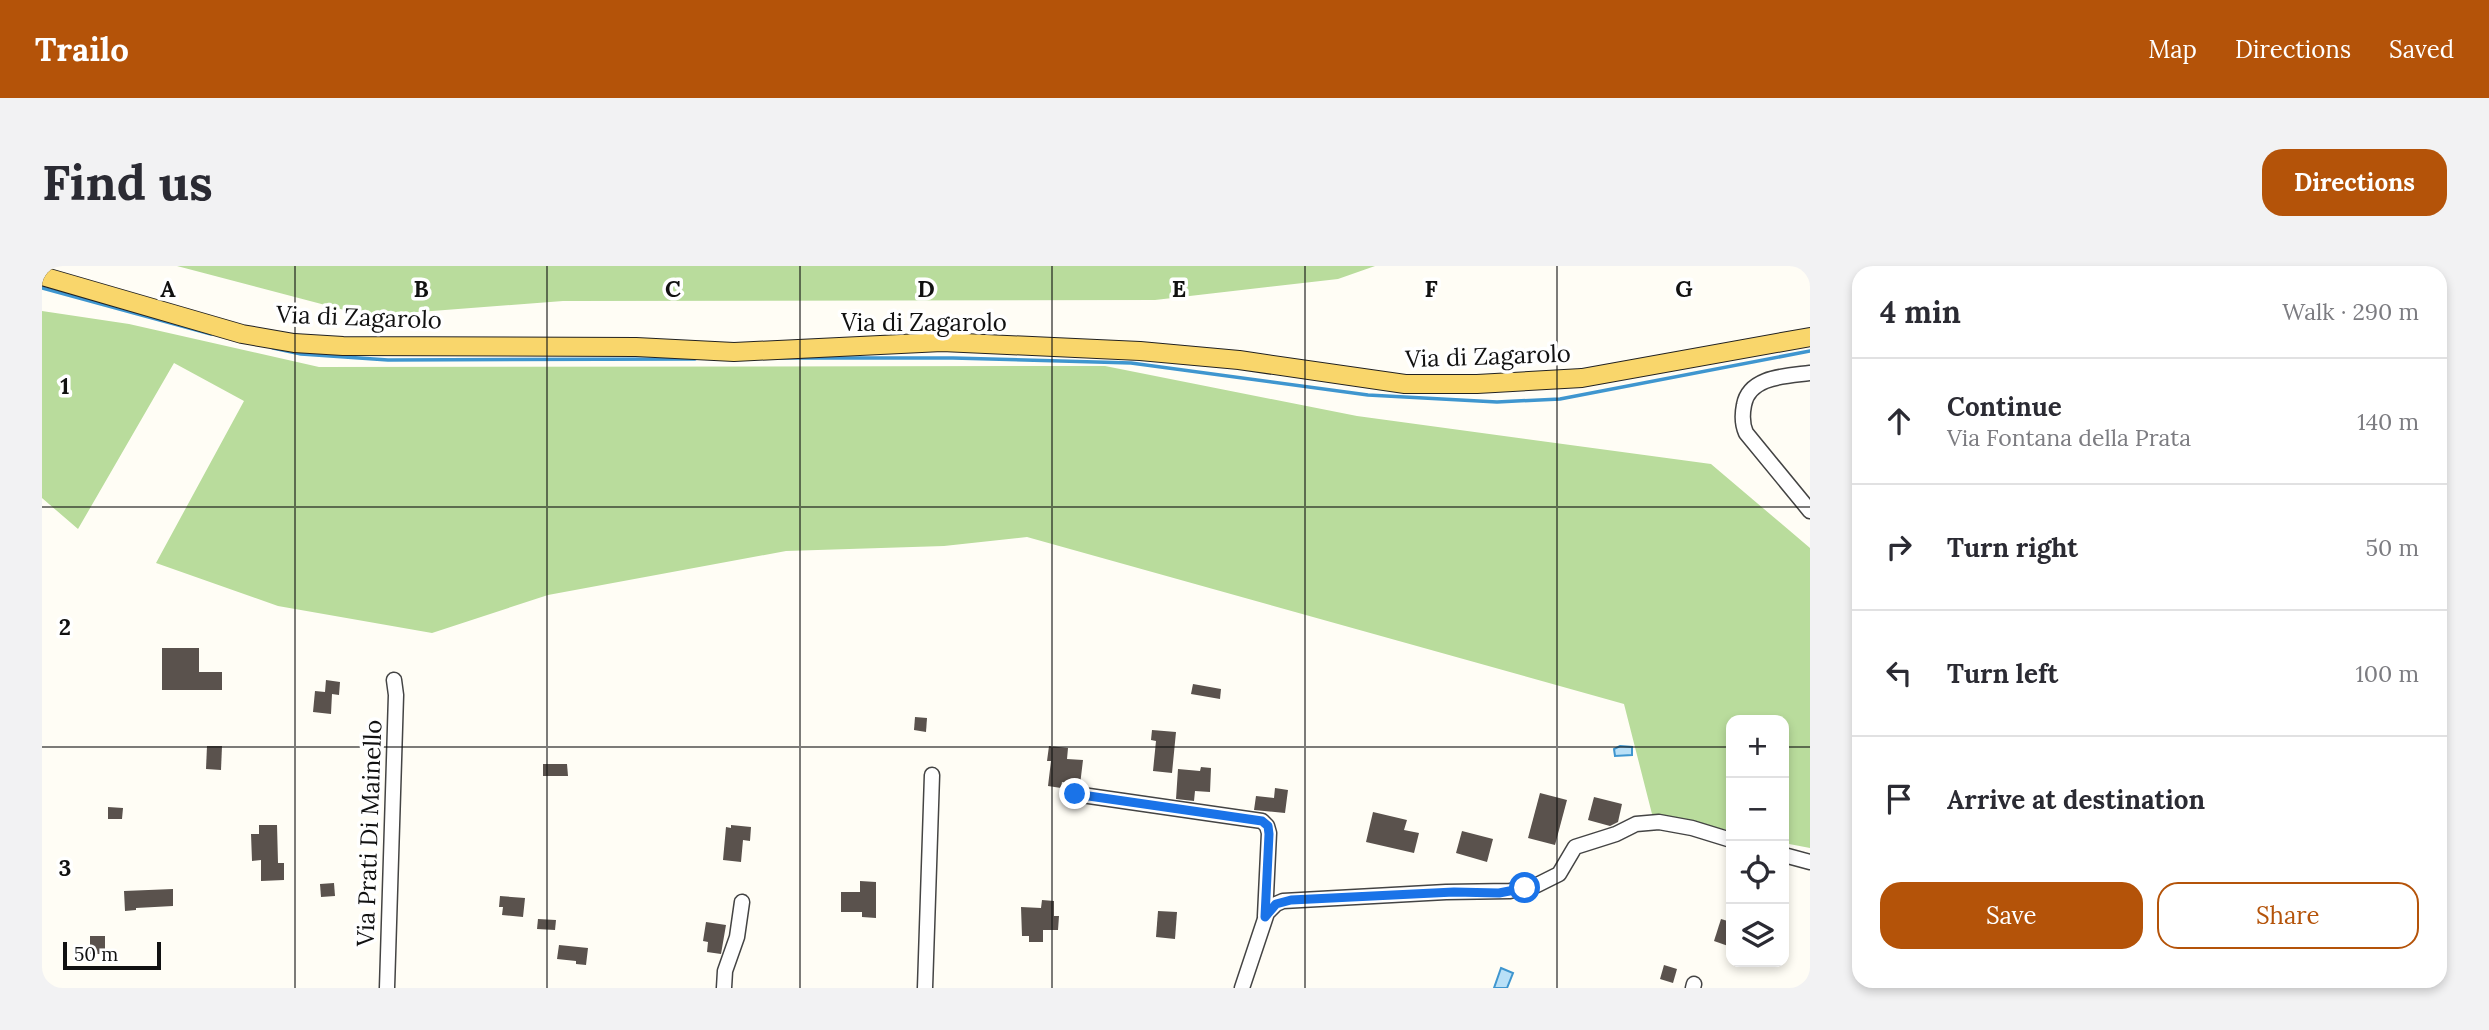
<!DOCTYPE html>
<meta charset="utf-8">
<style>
:root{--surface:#fff;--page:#f2f2f3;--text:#2b2b33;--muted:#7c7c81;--line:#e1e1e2;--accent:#b45309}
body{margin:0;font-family:Lora,serif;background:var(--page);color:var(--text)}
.controls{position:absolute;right:21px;bottom:21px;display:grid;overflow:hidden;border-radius:14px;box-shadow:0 4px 10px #0003}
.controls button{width:63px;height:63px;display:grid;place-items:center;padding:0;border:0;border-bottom:2px solid var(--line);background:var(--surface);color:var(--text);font:35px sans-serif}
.scale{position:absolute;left:21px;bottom:18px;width:98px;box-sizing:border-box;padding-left:7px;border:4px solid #111;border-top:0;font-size:19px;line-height:24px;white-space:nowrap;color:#111;-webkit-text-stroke:5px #fff;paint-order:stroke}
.stop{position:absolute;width:21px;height:21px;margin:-16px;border:5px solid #1a73e8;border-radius:50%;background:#fff}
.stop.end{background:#1a73e8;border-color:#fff;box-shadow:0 2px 7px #0008}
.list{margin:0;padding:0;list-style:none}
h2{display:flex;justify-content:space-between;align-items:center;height:91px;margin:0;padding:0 28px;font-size:30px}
h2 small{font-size:23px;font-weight:400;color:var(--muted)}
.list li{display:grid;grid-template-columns:46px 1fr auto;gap:21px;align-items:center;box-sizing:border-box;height:126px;padding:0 28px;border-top:2px solid var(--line)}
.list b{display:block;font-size:26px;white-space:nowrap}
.list p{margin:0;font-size:23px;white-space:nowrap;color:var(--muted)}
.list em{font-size:23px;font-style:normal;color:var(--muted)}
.actions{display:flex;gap:14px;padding:21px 28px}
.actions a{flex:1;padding:16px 0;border:2px solid var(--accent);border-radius:21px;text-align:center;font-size:24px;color:var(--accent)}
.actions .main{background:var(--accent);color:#fff}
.icon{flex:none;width:38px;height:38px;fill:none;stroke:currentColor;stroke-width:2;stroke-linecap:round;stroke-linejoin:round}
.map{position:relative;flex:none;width:1768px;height:722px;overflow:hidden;border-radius:21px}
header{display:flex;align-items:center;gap:42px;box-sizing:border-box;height:98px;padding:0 35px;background:var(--accent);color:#fff}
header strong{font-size:33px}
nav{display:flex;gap:38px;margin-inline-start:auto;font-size:24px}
.intro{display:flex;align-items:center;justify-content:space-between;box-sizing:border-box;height:168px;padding:0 42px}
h1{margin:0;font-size:49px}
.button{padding:18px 32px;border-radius:21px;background:var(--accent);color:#fff;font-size:24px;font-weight:700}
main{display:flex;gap:42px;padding:0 42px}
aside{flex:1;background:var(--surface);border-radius:21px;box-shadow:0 4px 10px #0003}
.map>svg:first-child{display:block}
.forest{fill:#b9dc9c}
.water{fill:#b9e0f7;stroke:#3f96cf;stroke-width:2}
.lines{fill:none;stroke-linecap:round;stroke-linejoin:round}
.stream{stroke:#3f96cf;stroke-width:3.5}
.building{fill:#5a524d}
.minor-casing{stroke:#444;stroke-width:17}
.major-casing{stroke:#222;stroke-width:20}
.minor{stroke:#fff;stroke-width:14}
.major{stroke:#f9d66b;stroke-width:18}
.route{stroke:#1a73e8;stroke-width:9}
.grid{fill:none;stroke:#111;stroke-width:2;stroke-opacity:0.55}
.labels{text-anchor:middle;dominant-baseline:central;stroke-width:7;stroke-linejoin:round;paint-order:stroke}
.street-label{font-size:24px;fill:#111;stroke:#fff}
.grid-label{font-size:23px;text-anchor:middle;font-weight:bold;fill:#111;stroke:#fff;stroke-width:7;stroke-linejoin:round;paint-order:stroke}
</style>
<header>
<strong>Trailo</strong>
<nav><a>Map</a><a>Directions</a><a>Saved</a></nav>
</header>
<div class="intro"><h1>Find us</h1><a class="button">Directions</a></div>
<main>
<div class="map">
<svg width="1768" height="722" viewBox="0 0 1768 722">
<rect width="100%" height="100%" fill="#fffdf5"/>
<!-- forest -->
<g class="forest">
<polygon points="135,0 1333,0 1296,13 1113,34 521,35 325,50"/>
<polygon points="0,45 87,58 277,101 1063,100 1315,150 1669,198 1768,282 1768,582 1742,577 1742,454 1689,454 1689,565 1610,548 1582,438 985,271 902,280 744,285 506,329 390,367 236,340 114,297 202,135 132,97 36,263 0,232"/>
</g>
<!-- water -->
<g class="water">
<polygon points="1578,480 1590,481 1590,489 1573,490 1572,483"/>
<polygon points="1459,702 1471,707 1465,722 1452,722"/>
</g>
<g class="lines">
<!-- stream -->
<g class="stream">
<polyline points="0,22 169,68"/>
<polyline points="231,82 259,88 346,94 653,93"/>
<polyline points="738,92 911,92 1089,97 1326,129 1455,136 1518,133 1768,85"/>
</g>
</g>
<!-- building -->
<g class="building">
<polygon points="120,382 157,382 157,406 180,406 180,424 120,424"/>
<polygon points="284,414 298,416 297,429 290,428 289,448 271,446 273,425 283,426"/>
<polygon points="1151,418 1179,423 1178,433 1149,428"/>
<polygon points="873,451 885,452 884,466 872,464"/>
<polygon points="1110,464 1134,466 1130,507 1111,505 1114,475 1109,474"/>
<polygon points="165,480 180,480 179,504 164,503"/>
<polygon points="1007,480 1026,482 1025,493 1041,494 1038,519 1020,516 1019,522 1006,520 1009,495 1005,495"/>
<polygon points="501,498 525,498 526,510 501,510"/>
<polygon points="1159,501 1169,502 1168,526 1153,525 1152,535 1134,533 1136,503 1158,505"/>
<polygon points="1233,522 1246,524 1243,547 1212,544 1214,530 1232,532"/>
<polygon points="1498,527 1525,534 1513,579 1486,572"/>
<polygon points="1552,531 1580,538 1576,556 1568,560 1546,554"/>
<polygon points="66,541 81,542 80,553 66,553"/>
<polygon points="1331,546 1365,554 1362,564 1377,567 1372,587 1324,576"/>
<polygon points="217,559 235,559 236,597 242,597 242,614 219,615 219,594 210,595 209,568 217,568"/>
<polygon points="689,559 709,561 708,575 701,574 699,596 681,594 684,561 689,562"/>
<polygon points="1420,565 1451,573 1445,596 1414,587"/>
<polygon points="818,615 834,616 834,652 820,651 820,646 799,646 799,626 818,626"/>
<polygon points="292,617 293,630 279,631 278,618"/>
<polygon points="131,623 131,640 94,642 94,644 83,645 82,625"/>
<polygon points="458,630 483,632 481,651 460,649 461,641 457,641"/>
<polygon points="1000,634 1012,635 1012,650 1017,650 1016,664 1001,664 1001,676 987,676 987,670 980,670 979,641 999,642"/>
<polygon points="1116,645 1135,646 1133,673 1114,671"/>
<polygon points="496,653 514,654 513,664 495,663"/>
<polygon points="1679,653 1689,656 1689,681 1672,675"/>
<polygon points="664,656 684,659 679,688 665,686 666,676 661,675"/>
<rect x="48" y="670" width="15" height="18"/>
<polygon points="517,679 546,682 544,699 534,698 534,695 515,693"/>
<polygon points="1622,699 1635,703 1631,717 1618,713"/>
</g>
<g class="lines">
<defs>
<g id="minor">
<path d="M1768 107C1745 110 1707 110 1702 139 1700 149 1700 158 1704 167L1768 245"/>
<polyline points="1033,528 1220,555 1225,560 1227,567 1223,650"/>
<polyline points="1742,589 1768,596"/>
<polyline points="345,722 354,429 352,414"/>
<polyline points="682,722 683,705 695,671 700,636"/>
<polyline points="883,722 890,509"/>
<polyline points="1200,722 1225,647 1234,638 1241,635 1404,626 1468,625 1495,619 1517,608 1533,581 1574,568 1594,558 1617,556 1650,562 1689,574"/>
<polyline points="1651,722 1652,718"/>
</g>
<polyline id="major" points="0,10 200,68 252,77 301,80 594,81 692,86 900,76 1098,85 1197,94 1363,118 1435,118 1540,112 1768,71"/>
</defs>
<!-- minor casing -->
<use href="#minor" class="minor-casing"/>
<!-- major casing -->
<use href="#major" class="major-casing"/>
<!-- minor -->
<use href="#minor" class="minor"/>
<!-- major -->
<use href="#major" class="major"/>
</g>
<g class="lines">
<!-- route -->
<polyline class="route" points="1033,528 1220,555 1226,560 1227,568 1223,651 1234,638 1249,634 1412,626 1457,627 1483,622"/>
</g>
<!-- grid -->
<path class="grid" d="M253 0V722M505 0V722M758 0V722M1010 0V722M1263 0V722M1515 0V722M0 241H1768M0 481H1689M1742 481H1768"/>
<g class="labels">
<!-- street labels -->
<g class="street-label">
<text transform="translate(317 51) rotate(2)">Via di Zagarolo</text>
<text x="882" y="56">Via di Zagarolo</text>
<text transform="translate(1446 90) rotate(-2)">Via di Zagarolo</text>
<text transform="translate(327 567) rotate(-88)">Via Prati Di Mainello</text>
</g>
</g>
<g class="grid-label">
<text x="126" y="31">A</text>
<text x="379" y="31">B</text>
<text x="631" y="31">C</text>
<text x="884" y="31">D</text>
<text x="1137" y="31">E</text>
<text x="1389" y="31">F</text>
<text x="1642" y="31">G</text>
<text x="23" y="128">1</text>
<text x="23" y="369">2</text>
<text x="23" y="610">3</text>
</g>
</svg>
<div class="controls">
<button>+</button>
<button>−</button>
<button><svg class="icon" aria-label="locate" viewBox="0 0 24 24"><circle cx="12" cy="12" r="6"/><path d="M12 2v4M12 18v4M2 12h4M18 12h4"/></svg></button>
<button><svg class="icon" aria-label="layers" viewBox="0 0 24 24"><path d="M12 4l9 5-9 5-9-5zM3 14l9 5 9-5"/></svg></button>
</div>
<div class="scale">50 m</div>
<div class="stop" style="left:1483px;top:622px"></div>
<div class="stop end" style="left:1033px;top:528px"></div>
</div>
<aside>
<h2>4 min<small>Walk · 290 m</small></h2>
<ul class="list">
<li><svg class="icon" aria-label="ahead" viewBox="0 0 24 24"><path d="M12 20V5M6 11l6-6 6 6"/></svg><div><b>Continue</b><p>Via Fontana della Prata</p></div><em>140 m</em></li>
<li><svg class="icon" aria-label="right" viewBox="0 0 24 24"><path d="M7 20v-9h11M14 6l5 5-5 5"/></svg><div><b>Turn right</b></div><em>50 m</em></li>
<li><svg class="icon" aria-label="left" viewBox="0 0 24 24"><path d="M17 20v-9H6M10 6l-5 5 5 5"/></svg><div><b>Turn left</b></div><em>100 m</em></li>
<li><svg class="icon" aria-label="arrive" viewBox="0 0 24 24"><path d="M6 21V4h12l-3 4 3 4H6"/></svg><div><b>Arrive at destination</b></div></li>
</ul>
<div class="actions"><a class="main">Save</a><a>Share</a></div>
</aside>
</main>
